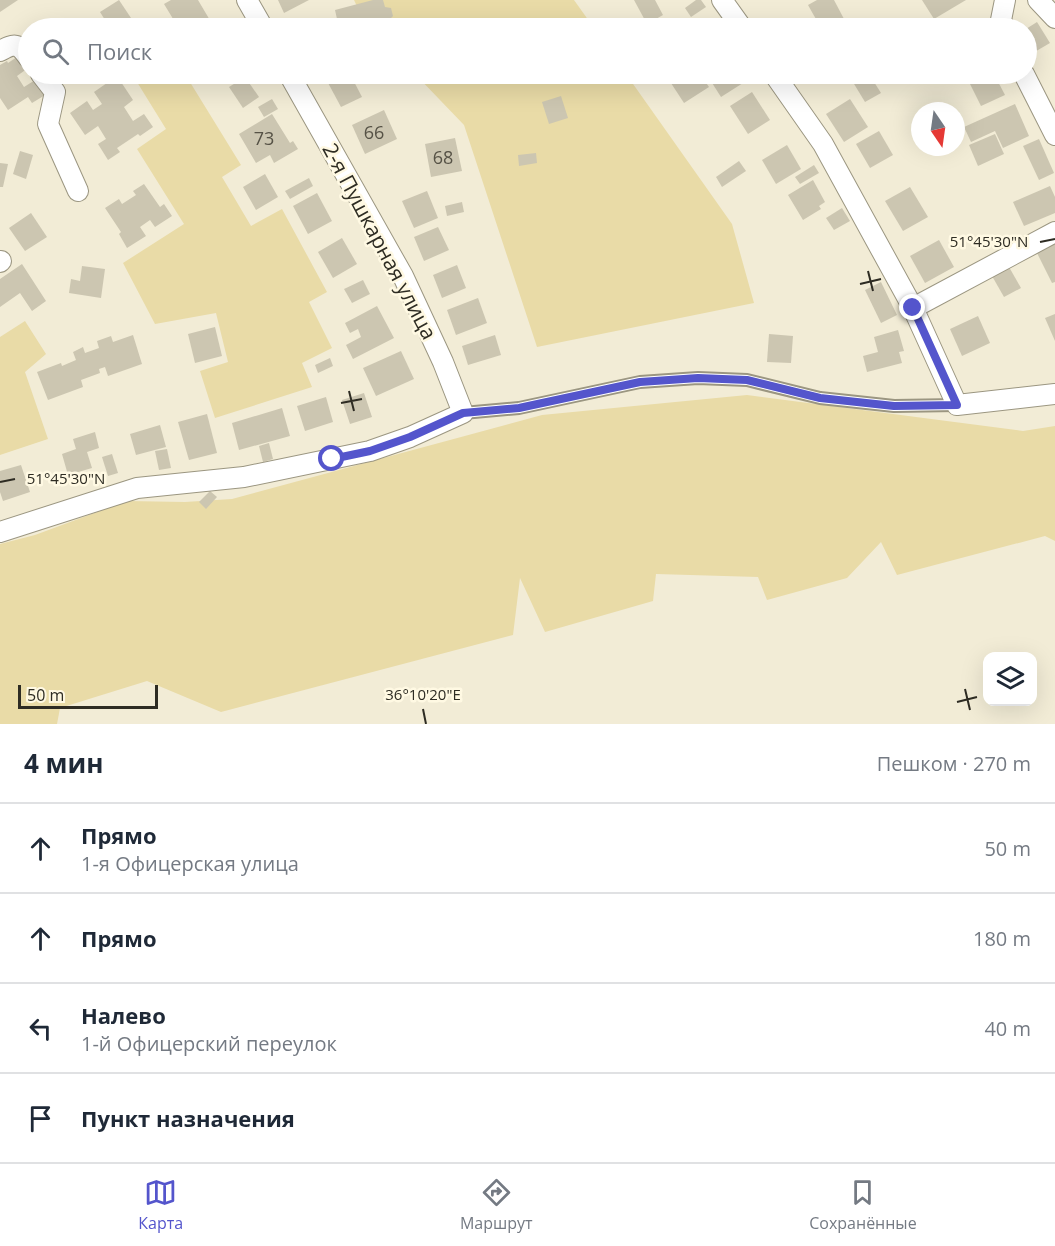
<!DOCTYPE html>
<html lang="ru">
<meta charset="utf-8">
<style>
:root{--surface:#fff;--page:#f6f6f7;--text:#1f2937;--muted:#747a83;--line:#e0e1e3;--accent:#5455cc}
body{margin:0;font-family:"Open Sans",sans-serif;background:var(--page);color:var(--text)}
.controls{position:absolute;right:18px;bottom:18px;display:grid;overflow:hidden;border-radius:12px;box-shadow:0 6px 24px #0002}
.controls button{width:54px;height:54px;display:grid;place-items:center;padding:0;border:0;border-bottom:2px solid var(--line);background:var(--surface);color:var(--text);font:30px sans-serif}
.compass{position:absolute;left:911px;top:102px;width:54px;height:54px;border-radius:50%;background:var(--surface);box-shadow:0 6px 24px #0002;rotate:167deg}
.scale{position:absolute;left:18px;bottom:15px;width:140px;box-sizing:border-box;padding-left:6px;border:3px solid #2e2c23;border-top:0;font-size:16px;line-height:21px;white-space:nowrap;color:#2e2c23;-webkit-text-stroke:4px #fff9e3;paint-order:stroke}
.stop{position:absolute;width:18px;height:18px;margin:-14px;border:4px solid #5455cc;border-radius:50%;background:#fff}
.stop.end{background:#5455cc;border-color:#fff;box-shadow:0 2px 6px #0008}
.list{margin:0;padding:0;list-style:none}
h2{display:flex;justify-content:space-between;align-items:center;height:78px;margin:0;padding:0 24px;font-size:26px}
h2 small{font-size:20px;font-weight:400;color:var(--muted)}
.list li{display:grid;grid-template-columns:39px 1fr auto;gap:18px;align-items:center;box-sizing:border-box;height:90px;padding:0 24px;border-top:2px solid var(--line)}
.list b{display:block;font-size:22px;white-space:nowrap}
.list p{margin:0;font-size:20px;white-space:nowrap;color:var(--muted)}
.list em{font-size:20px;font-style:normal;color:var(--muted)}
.icon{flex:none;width:33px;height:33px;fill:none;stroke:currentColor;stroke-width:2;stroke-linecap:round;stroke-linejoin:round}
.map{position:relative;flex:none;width:1055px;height:724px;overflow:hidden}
.search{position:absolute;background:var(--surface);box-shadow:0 6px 24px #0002;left:18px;right:18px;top:18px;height:66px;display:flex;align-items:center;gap:15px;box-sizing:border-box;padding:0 21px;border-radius:33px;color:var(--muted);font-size:22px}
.sheet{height:438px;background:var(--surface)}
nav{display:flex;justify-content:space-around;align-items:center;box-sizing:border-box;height:84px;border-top:2px solid var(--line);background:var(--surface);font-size:16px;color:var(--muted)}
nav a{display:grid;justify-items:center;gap:3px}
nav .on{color:var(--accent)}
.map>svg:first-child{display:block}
.green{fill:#e9dba7}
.building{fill:#ccc6b1}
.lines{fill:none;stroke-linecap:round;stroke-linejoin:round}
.lane-casing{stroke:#9b9681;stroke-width:14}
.street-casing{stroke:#9b9681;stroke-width:22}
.lane{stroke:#fff;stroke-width:10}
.street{stroke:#fff;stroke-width:20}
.route{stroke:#5455cc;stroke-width:8}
.ticks{fill:none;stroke:#2e2c23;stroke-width:2}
.labels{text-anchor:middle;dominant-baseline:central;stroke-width:5;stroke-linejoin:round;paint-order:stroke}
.number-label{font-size:18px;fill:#565246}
.street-label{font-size:21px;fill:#2e2c23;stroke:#fff9e3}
.ticks-label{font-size:15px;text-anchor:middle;fill:#2e2c23;stroke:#fff9e3;stroke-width:5;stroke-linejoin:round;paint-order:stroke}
</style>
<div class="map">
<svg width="1055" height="724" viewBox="0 0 1055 724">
<rect width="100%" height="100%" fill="#f2ecd6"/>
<!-- green -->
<g class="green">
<polygon points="354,0 574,0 594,28 371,28 363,19"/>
<polygon points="132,74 185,74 241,165 222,177 251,226 282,209 327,292 309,302 332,348 302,363 312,387 215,418 200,371 228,362 216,313 155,324 123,263 184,224 137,149 166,129"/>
<polygon points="415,74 626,74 732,224 754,303 537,347 464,125"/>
<polygon points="25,321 46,354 25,372 48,439 0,455 0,337"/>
<polygon points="747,395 1023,431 1055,426 1055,541 1045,536 897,575 881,542 847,578 767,600 758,577 656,574 653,601 545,632 520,578 513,635 221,712 147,681 60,708 57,724 0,724 0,544 35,535 127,501 185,502 232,499 542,415"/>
</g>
<!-- building -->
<g class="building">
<polygon points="0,0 18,0 0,12"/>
<polygon points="119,0 135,24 128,28 110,28 100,12"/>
<polygon points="171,0 198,0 211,22 200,28 190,28 186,22 178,27 164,4"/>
<polygon points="278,0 309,0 284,13"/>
<polygon points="373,0 383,0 385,7 391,8 393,16 389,20 391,28 334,28 332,23 337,19 335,10"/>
<polygon points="634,0 655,0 663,15 647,24"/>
<polygon points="696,0 701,0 706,7 691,17 685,8"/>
<polygon points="817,0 834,0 844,19 826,28 821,28 808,5"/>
<polygon points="922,0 966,0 934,19"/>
<polygon points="1037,22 1050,43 1026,57 1026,29"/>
<polygon points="20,55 28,68 17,76 24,87 40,77 50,92 32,103 28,97 8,110 0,98 0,65 7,61 8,63"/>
<polygon points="342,74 350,74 362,97 341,107 327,81"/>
<polygon points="679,74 700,74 709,87 684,103 669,80"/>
<polygon points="710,74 736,74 743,83 721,97 707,75"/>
<polygon points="848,74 869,74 881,93 865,102"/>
<polygon points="981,74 994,74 1005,95 981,106 968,80"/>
<polygon points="117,76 133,100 124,107 133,121 144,114 153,127 140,136 138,134 117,148 120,152 108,160 98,144 106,139 98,126 85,135 70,113 87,101 93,110 102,104 94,92"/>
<polygon points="245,77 259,97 243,108 229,87"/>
<polygon points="752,92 770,120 748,134 730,106"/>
<polygon points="561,96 568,118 549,124 542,102"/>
<polygon points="272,99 278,109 264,117 258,107"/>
<polygon points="850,99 868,127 844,142 826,114"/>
<polygon points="1015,104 1029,136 1003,148 995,131 971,142 964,127"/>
<polygon points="384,110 397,139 365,154 352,125"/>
<polygon points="272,114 290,143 293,141 298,149 274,163 270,155 256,163 239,134"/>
<polygon points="879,131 893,155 870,168 856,144"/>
<polygon points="995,134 1004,154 978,166 969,145"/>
<polygon points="455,138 462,171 431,177 425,144"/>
<polygon points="1039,139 1054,173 1039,180 1023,146"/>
<polygon points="787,145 801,169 776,184 762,160"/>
<polygon points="20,151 33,155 26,179 13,174"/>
<polygon points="536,153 537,163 519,166 518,155"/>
<polygon points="739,161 746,171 722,187 716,177"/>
<polygon points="0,163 8,164 3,187 0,187"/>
<polygon points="814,165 819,173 800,184 795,177"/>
<polygon points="265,174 278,197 256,210 243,187"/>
<polygon points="309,178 313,186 290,199 285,191"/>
<polygon points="813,180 825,202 819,206 821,209 803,220 788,195"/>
<polygon points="144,184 160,207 164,204 172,216 155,227 150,220 140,227 146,236 127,248 119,234 121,232 105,208 119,199 122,204 136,195 133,191"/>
<polygon points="1050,186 1055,197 1055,213 1024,226 1013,202"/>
<polygon points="910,187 928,217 903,231 885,201"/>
<polygon points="427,191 438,218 414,228 402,201"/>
<polygon points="317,193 332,221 308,234 293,206"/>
<polygon points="462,202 464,212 447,216 445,206"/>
<polygon points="842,208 850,221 834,230 826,218"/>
<polygon points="31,213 47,237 25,251 9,228"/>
<polygon points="438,227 449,250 424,261 414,237"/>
<polygon points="1055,237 1055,282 1052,283 1034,247"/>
<polygon points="342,238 357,264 333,278 318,252"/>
<polygon points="939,240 954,267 925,283 910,256"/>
<polygon points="22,264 46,301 32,311 20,293 0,307 0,279"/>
<polygon points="457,265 466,288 442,298 433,275"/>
<polygon points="82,266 105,269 101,298 69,293 71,279 80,281"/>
<polygon points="1009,267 1021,288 1004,297 992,276"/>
<polygon points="363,280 370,294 352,303 344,289"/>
<polygon points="881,282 897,315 881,323 865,290"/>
<polygon points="478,298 487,323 456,335 447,310"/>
<polygon points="377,306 394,338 353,359 346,345 361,337 358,329 350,333 345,323"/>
<polygon points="1055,314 1055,341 1045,318"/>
<polygon points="978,316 990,343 962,356 950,329"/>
<polygon points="215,327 222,356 195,363 188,334"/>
<polygon points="898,330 904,351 899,352 902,363 867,372 863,356 878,352 874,337"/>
<polygon points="769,334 793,336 791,363 767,362"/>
<polygon points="133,335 142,364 108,376 105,367 99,369 100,373 81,380 83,387 48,400 37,372 61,363 62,366 76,360 73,352 83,347 85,353 99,348 97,341 111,336 113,342"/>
<polygon points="495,335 501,355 468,365 462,346"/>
<polygon points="401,351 414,379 376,396 363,368"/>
<polygon points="330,358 333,366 318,373 315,365"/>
<polygon points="364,393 372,417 350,424 342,400"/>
<polygon points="326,397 333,422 305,431 297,406"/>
<polygon points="282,408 290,436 239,450 232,423"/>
<polygon points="207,414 217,453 189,460 178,422"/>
<polygon points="160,425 166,447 136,455 130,434"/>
<polygon points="95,432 99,448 87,452 92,468 68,475 62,454 76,449 73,439"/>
<polygon points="269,443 273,459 263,462 259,446"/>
<polygon points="167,449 171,468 159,470 155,451"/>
<polygon points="112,454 118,473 108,476 102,457"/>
<polygon points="21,465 30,492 3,501 0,492 0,471"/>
<polygon points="210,491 217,497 206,509 199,502"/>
</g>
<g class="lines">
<defs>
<polyline id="lane" points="463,413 519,408 640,382 698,378 747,380 820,398 894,406 957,405"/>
<g id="street">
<polyline points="247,0 263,28"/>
<polyline points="722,0 742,28"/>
<polyline points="1038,0 1055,18"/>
<polyline points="1005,28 1001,20 1005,0"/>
<path d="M0 51C15 43 18 43 28 57"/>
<polyline points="41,74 55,92 48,124 78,191"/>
<polyline points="774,74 823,144 913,308 957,405 1055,394"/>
<polyline points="1024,74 1055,135"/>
<polyline points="0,262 1,261"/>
<polyline points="913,308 1055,232"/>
<polyline points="0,532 137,488 244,477 370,451 410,437 463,413 443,362 403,276 289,74"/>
</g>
</defs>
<!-- lane casing -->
<use href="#lane" class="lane-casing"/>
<!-- street casing -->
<use href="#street" class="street-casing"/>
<!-- lane -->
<use href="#lane" class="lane"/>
<!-- street -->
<use href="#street" class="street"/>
</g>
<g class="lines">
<!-- route -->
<polyline class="route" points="332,459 370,451 410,437 463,413 519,408 640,382 698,378 747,380 820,398 894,406 957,405 913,308"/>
</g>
<!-- ticks -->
<path class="ticks" d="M1040 242 1055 239M868 271 873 291M860 284 881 279M349 391 354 411M341 403 362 399M0 482 15 479M965 689 970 710M957 702 977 697M423 709 426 724"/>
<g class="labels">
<!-- number labels -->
<g class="number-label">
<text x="374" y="132">66</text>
<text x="264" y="138">73</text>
<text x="443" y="157">68</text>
</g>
<!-- street labels -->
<g class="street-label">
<text transform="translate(380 241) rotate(62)">2-я Пушкарная улица</text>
</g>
</g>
<g class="ticks-label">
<text x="989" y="247">51°45'30"N</text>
<text x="66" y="484">51°45'30"N</text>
<text x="423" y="700">36°10'20"E</text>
</g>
</svg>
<div class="controls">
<button><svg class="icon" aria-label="layers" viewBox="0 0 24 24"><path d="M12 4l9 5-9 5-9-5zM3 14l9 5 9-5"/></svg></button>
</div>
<svg class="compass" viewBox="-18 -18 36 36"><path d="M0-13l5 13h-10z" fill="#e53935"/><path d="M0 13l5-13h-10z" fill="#747a83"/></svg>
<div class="scale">50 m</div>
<div class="stop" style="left:332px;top:459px"></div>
<div class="stop end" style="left:913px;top:308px"></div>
<div class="search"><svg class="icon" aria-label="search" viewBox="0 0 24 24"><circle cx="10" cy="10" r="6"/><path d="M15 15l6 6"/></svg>Поиск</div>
</div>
<section class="sheet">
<h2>4 мин<small>Пешком · 270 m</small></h2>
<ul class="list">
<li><svg class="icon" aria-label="ahead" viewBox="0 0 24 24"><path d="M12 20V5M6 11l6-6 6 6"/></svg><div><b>Прямо</b><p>1-я Офицерская улица</p></div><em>50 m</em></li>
<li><svg class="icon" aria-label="ahead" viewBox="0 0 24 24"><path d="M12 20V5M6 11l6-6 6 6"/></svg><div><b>Прямо</b></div><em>180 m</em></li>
<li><svg class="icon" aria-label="left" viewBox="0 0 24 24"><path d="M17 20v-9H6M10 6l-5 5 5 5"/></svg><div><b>Налево</b><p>1-й Офицерский переулок</p></div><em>40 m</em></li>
<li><svg class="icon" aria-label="arrive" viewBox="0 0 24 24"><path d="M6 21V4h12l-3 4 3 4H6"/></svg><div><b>Пункт назначения</b></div></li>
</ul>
</section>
<nav>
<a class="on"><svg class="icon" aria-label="map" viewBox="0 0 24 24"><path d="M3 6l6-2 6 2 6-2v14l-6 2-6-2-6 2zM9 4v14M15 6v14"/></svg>Карта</a>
<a><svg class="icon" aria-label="directions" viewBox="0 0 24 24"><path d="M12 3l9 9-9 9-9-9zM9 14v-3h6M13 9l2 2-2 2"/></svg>Маршрут</a>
<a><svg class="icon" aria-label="saved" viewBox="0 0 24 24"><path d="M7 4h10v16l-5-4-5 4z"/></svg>Сохранённые</a>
</nav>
